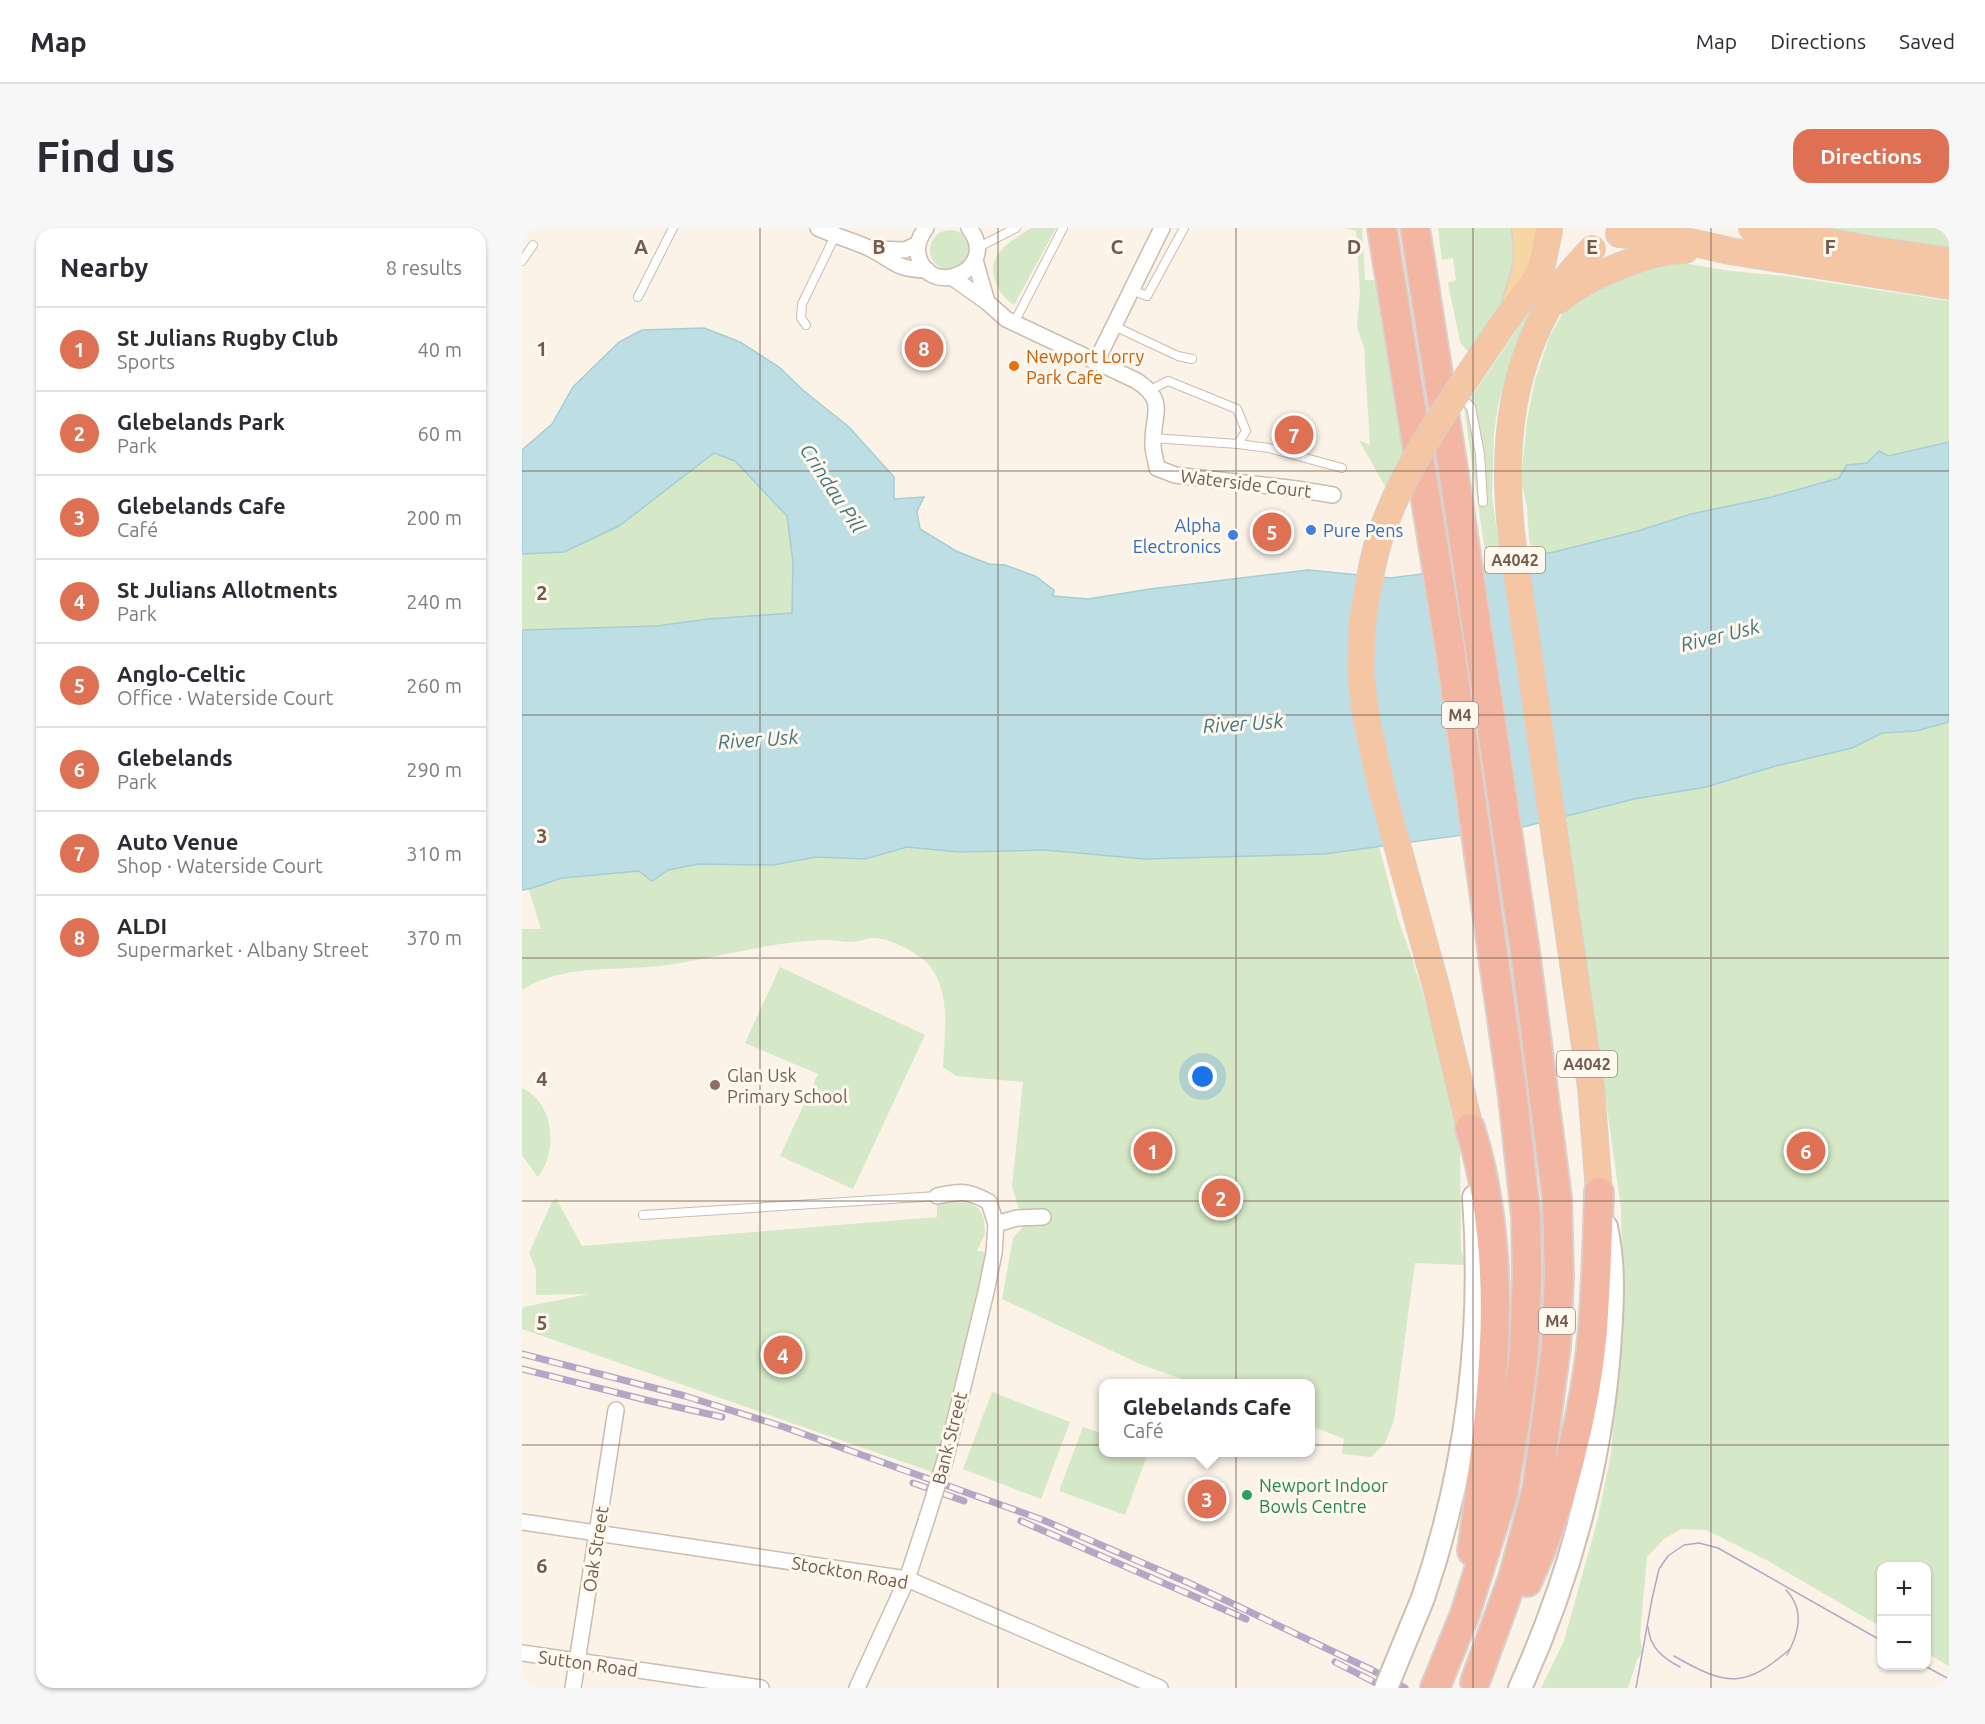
<!DOCTYPE html>
<meta charset="utf-8">
<style>
:root{--surface:#fff;--page:#f7f7f7;--text:#2b2b33;--muted:#7c7c81;--line:#e1e1e2;--accent:#de7154}
body{margin:0;font-family:Ubuntu,sans-serif;background:var(--page);color:var(--text)}
.controls{position:absolute;right:18px;bottom:18px;display:grid;overflow:hidden;border-radius:12px;box-shadow:0 2px 4px #0004}
.controls button{width:54px;height:54px;display:grid;place-items:center;padding:0;border:0;border-bottom:2px solid var(--line);background:var(--surface);color:var(--text);font:30px sans-serif}
.you{position:absolute;left:681px;top:849px;width:21px;height:21px;margin:-15px;border:4px solid #fff;border-radius:50%;background:#1a73e8;box-shadow:0 0 0 9px #1a73e833}
.badge{display:grid;place-items:center;width:39px;height:39px;border-radius:50%;background:var(--accent);color:#fff;font-size:20px;font-weight:700}
.pin{position:absolute;translate:-50% -50%;border:3px solid #fff;box-shadow:0 2px 6px #0006}
.popup{position:absolute;left:577px;top:1151px;width:216px;height:78px;box-sizing:border-box;display:grid;place-content:center;border-radius:12px;background:var(--surface);filter:drop-shadow(0 2px 4px #0005);font-size:20px;white-space:nowrap;color:var(--muted)}
.popup b{font-size:22px;color:var(--text)}
.popup::after{content:'';position:absolute;left:50%;top:100%;margin-left:-12px;border:12px solid transparent;border-top-color:var(--surface)}
.list{margin:0;padding:0;list-style:none}
h2{display:flex;justify-content:space-between;align-items:center;height:78px;margin:0;padding:0 24px;font-size:26px}
h2 small{font-size:20px;font-weight:400;color:var(--muted)}
.list li{display:grid;grid-template-columns:39px 1fr auto;gap:18px;align-items:center;box-sizing:border-box;height:84px;padding:0 24px;border-top:2px solid var(--line)}
.list b{display:block;font-size:22px;white-space:nowrap}
.list p{margin:0;font-size:20px;white-space:nowrap;color:var(--muted)}
.list em{font-size:20px;font-style:normal;color:var(--muted)}
.map{position:relative;flex:none;width:1427px;height:1460px;overflow:hidden;border-radius:18px}
header{display:flex;align-items:center;gap:36px;box-sizing:border-box;height:84px;padding:0 30px;background:var(--surface);border-bottom:2px solid var(--line)}
header strong{font-size:28px}
nav{display:flex;gap:33px;margin-inline-start:auto;font-size:21px}
.intro{display:flex;align-items:center;justify-content:space-between;box-sizing:border-box;height:144px;padding:0 36px}
h1{margin:0;font-size:42px}
.button{padding:15px 27px;border-radius:18px;background:var(--accent);color:#fff;font-size:21px;font-weight:700}
main{display:flex;gap:36px;padding:0 36px}
aside{flex:1;background:var(--surface);border-radius:18px;box-shadow:0 2px 4px #0004}
.map>svg:first-child{display:block}
.green{fill:#d5e8c7}
.water{fill:#bddfe4;stroke:#a4ced5;stroke-width:1.5}
.lines{fill:none;stroke-linecap:round;stroke-linejoin:round}
.service-casing{stroke:#cdbbaf;stroke-width:10}
.minor-casing{stroke:#cdbbaf;stroke-width:18}
.secondary-casing{stroke:#d1bdaf;stroke-width:26}
.primary-casing{stroke:#d8d1cd;stroke-width:27}
.trunk-casing{stroke:#d8d1cd;stroke-width:28}
.motorway-casing{stroke:#d8d1cd;stroke-width:32}
.service{stroke:#fff;stroke-width:8}
.minor{stroke:#fff;stroke-width:15}
.secondary{stroke:#fff;stroke-width:22}
.primary{stroke:#f6d6a5;stroke-width:24}
.trunk{stroke:#f4c6a4;stroke-width:26}
.motorway{stroke:#f2b6a3;stroke-width:28}
.tram{stroke:#b6a6c5;stroke-width:1.5}
.rail-casing{stroke:#b6a6c5;stroke-width:7}
.rail{stroke:#fef8ee;stroke-width:4.5;stroke-dasharray:14;stroke-linecap:butt}
.minor-bridge-casing{stroke:#cdbbaf;stroke-width:18;stroke-linecap:butt}
.secondary-bridge-casing{stroke:#d1bdaf;stroke-width:26;stroke-linecap:butt}
.trunk-bridge-casing{stroke:#d8d1cd;stroke-width:28;stroke-linecap:butt}
.minor-bridge{stroke:#fff;stroke-width:15}
.secondary-bridge{stroke:#fff;stroke-width:22}
.trunk-bridge{stroke:#f4c6a4;stroke-width:26}
.grid{fill:none;stroke:#745a4d;stroke-width:1.5;stroke-opacity:0.55}
.food-dot{fill:#e8710a;stroke:#fef8ee;stroke-width:2}
.shop-dot{fill:#3f7fe0;stroke:#fef8ee;stroke-width:2}
.education-dot{fill:#8d6e63;stroke:#fef8ee;stroke-width:2}
.leisure-dot{fill:#2e9e5b;stroke:#fef8ee;stroke-width:2}
.labels{text-anchor:middle;dominant-baseline:central;stroke-width:6;stroke-linejoin:round;paint-order:stroke}
.shield{fill:#fef8ee;stroke:#9d897d;stroke-width:1.5}
.shield-label{font-size:16px;font-weight:bold;fill:#745a4d}
.food-label{font-size:18px;fill:#c56008;stroke:#fef8ee;text-anchor:start}
.street-label{font-size:18px;fill:#745a4d;stroke:#fef8ee}
.shop-label{font-size:18px;fill:#366cbe;stroke:#fef8ee;text-anchor:end}
.education-label{font-size:18px;fill:#785e54;stroke:#fef8ee;text-anchor:start}
.leisure-label{font-size:18px;fill:#27864d;stroke:#fef8ee;text-anchor:start}
.water-label{font-size:20px;font-style:italic;fill:#45777f;stroke:#fef8ee}
.grid-label{font-size:20px;text-anchor:middle;font-weight:bold;fill:#745a4d;stroke:#fef8ee;stroke-width:6;stroke-linejoin:round;paint-order:stroke}
</style>
<header>
<strong>Map</strong>
<nav><a>Map</a><a>Directions</a><a>Saved</a></nav>
</header>
<div class="intro"><h1>Find us</h1><a class="button">Directions</a></div>
<main>
<aside>
<h2>Nearby<small>8 results</small></h2>
<ul class="list">
<li><span class="badge">1</span><div><b>St Julians Rugby Club</b><p>Sports</p></div><em>40 m</em></li>
<li><span class="badge">2</span><div><b>Glebelands Park</b><p>Park</p></div><em>60 m</em></li>
<li><span class="badge">3</span><div><b>Glebelands Cafe</b><p>Café</p></div><em>200 m</em></li>
<li><span class="badge">4</span><div><b>St Julians Allotments</b><p>Park</p></div><em>240 m</em></li>
<li><span class="badge">5</span><div><b>Anglo-Celtic</b><p>Office · Waterside Court</p></div><em>260 m</em></li>
<li><span class="badge">6</span><div><b>Glebelands</b><p>Park</p></div><em>290 m</em></li>
<li><span class="badge">7</span><div><b>Auto Venue</b><p>Shop · Waterside Court</p></div><em>310 m</em></li>
<li><span class="badge">8</span><div><b>ALDI</b><p>Supermarket · Albany Street</p></div><em>370 m</em></li>
</ul>
</aside>
<div class="map">
<svg width="1427" height="1460" viewBox="0 0 1427 1460">
<rect width="100%" height="100%" fill="#fbf3e8"/>
<!-- green -->
<g class="green">
<path d="M509 0H534L492 77C483 71 478 65 474 55 462 27 489 13 509 0Z"/>
<polygon points="823,0 840,0 843,52 852,52 881,228 864,260 837,212 848,217 842,119 835,99 838,64 834,3"/>
<polygon points="916,0 993,0 998,27 984,72 947,125 938,114 926,55 934,52 931,30 920,32"/>
<polygon points="1286,0 1427,0 1427,20"/>
<circle cx="428" cy="22" r="20"/>
<polygon points="1161,35 1209,43 1264,48 1427,73 1427,278 0,478 0,222 30,196 51,159 97,114 120,102 182,100 218,114 257,139 282,163 327,199 372,249 372,271 402,269 395,283 398,301 434,323 467,336 483,337 513,348 532,362 531,368 566,371 628,361 786,342 868,350 965,337 942,180 994,103 1030,44 1034,47 994,118 976,177 972,206 970,268 979,334 1013,327 1007,312 1005,279 999,251 1005,192 1013,152 1028,108 1044,79 1076,55 1128,36"/>
<path d="M1427 408V1438L1405 1425 1404 1338H1360L1359 1399 1246 1333 1184 1302 1160 1301 1142 1311 1125 1329 1118 1407 1120 1425 1115 1432 1106 1460H1019L1042 1413 1076 1290 1089 1226 1101 1074 1099 980 1044 589 1005 598 857 618 876 691 890 730 921 833 938 923 939 1022 944 1037 893 1035 872 1192 863 1215 849 1229 820 1226 822 1211 789 1198V1156L671 1155 618 1136 480 1071 491 1010 509 990 497 981 490 959 501 854 434 848 421 839C422 806 430 765 407 737 397 725 366 709 350 710 344 710 338 713 332 714 322 714 311 712 300 712 245 714 192 731 138 738 92 743 40 736 0 762V701H19L7 662H0V590Z"/>
<polygon points="258,739 403,807 331,961 258,928 296,846 223,815"/>
<path d="M0 860C26 872 34 906 25 932 23 938 19 944 16 949L0 927Z"/>
<polygon points="34,970 60,1018 415,989 415,973 447,974 457,981 462,991 463,1006 455,1023 472,1025 419,1247 0,1101 0,1081 2,1079 67,1066 14,1067 14,1042 7,1025 30,974"/>
<polygon points="470,1164 548,1194 519,1271 441,1241"/>
<polygon points="561,1199 581,1206 582,1224 626,1225 603,1287 537,1263"/>
</g>
<!-- water -->
<polygon class="water" points="182,100 218,114 257,139 282,163 327,199 372,249 372,271 402,269 395,283 398,301 434,323 467,336 483,337 513,348 532,362 531,368 566,371 628,361 786,342 868,350 949,340 1032,324 1116,303 1169,286 1250,269 1317,250 1325,237 1345,235 1357,223 1366,228 1427,214 1427,494 1394,503 1360,505 1330,520 1250,539 1184,559 1112,571 1005,598 802,626 623,631 523,622 437,624 385,619 343,631 294,629 251,637 176,636 146,642 130,653 117,643 40,650 7,661 0,662 0,402 135,398 186,391 270,385 271,334 265,288 213,233 192,225 97,298 42,324 0,326 0,222 30,196 51,159 97,114 120,102"/>
<g class="lines">
<defs>
<g id="service">
<polyline points="455,20 494,0"/>
<polyline points="0,33 11,17"/>
<polyline points="610,62 625,68 662,0"/>
<polyline points="116,69 151,0"/>
<polyline points="492,95 541,0"/>
<polyline points="284,97 279,90 280,76 313,8"/>
<polyline points="592,98 656,128 670,131"/>
<polyline points="628,162 646,153 715,181 724,203 716,216 631,210"/>
<polyline points="938,169 949,179 958,226 961,274"/>
<polyline points="716,216 747,220 820,240"/>
<polyline points="121,987 415,968"/>
</g>
<g id="minor">
<path d="M296 0C313 8 332 13 349 21 374 34 373 41 405 42"/>
<path d="M404 0C398 8 394 16 396 26 405 73 480 42 447 0"/>
<polyline points="352,21 383,22 396,16"/>
<polyline points="453,32 465,74"/>
<path d="M431 50 465 74 484 91 615 153C646 174 630 186 631 217 631 224 634 233 635 240L653 247 775 261 811 267"/>
<polyline points="574,134 640,0"/>
<path d="M415 968C438 963 446 962 467 974L474 996"/>
<polyline points="424,1229 464,1064 472,1025 474,996 495,990 521,989"/>
<polyline points="0,1294 385,1351 638,1460"/>
<polyline points="0,1425 239,1460"/>
<polyline points="51,1460 94,1182"/>
<polyline points="335,1460 385,1351 405,1290"/>
</g>
<g id="secondary">
<path d="M901 1370C945 1242 962 1104 952 969"/>
<path d="M998 1460C1047 1352 1078 1240 1087 1122 1090 1080 1093 1040 1084 999"/>
</g>
<path id="primary" d="M993 73C1003 46 1007 29 1002 0"/>
<g id="trunk">
<polyline points="1230,0 1352,22 1427,33"/>
<polyline points="1097,6 1155,11 1208,23 1427,58"/>
<path d="M1070 21C1061 31 1051 41 1043 52 988 131 979 218 990 311L1069 860 1077 964"/>
<path d="M1037 72C1062 50 1129 21 1163 22"/>
<polyline points="977,102 1013,52 1020,37 1027,3"/>
<polyline points="840,397 839,447 844,489 860,562 915,762 948,900"/>
</g>
<g id="motorway">
<polyline points="860,0 928,421 991,869 1004,989 1005,1049 1002,1125 994,1187 981,1266 943,1386 913,1460"/>
<polyline points="893,0 932,247 1003,723 1035,970 1037,1048 1034,1119 1015,1261 991,1350 953,1454"/>
<path d="M948 900C991 1037 969 1183 950 1323"/>
<path d="M1005 1354C1039 1281 1064 1182 1071 1102 1074 1056 1076 1010 1077 964"/>
</g>
</defs>
<!-- service casing -->
<use href="#service" class="service-casing"/>
<!-- minor casing -->
<use href="#minor" class="minor-casing"/>
<!-- secondary casing -->
<use href="#secondary" class="secondary-casing"/>
<!-- primary casing -->
<use href="#primary" class="primary-casing"/>
<!-- trunk casing -->
<use href="#trunk" class="trunk-casing"/>
<!-- motorway casing -->
<use href="#motorway" class="motorway-casing"/>
<!-- service -->
<use href="#service" class="service"/>
<!-- minor -->
<use href="#minor" class="minor"/>
<!-- secondary -->
<use href="#secondary" class="secondary"/>
<!-- primary -->
<use href="#primary" class="primary"/>
<!-- trunk -->
<use href="#trunk" class="trunk"/>
<!-- motorway -->
<use href="#motorway" class="motorway"/>
<!-- tram -->
<g class="tram">
<path d="M1264 1362C1283 1382 1277 1405 1265 1427"/>
<path d="M1126 1399C1128 1420 1141 1430 1158 1439"/>
<path d="M1152 1428C1206 1459 1223 1460 1268 1421"/>
<polyline points="1403,1438 1427,1451"/>
<polyline points="1114,1460 1130,1371 1137,1341 1146,1328 1162,1317 1177,1315 1196,1320 1360,1413"/>
</g>
<defs>
<g id="rail">
<polyline points="0,1126 163,1168 262,1199 521,1292 667,1355 850,1442 883,1460"/>
<polyline points="0,1141 124,1172 200,1189"/>
<polyline points="391,1255 442,1273"/>
<polyline points="499,1293 724,1391"/>
<polyline points="813,1434 864,1460"/>
</g>
</defs>
<!-- rail casing -->
<use href="#rail" class="rail-casing"/>
<!-- rail -->
<use href="#rail" class="rail"/>
<defs>
<polyline id="minor-bridge" points="405,1290 424,1229"/>
<polyline id="secondary-bridge" points="864,1460 901,1370"/>
<path id="trunk-bridge" d="M840 397C845 369 848 340 857 312 881 237 934 167 977 102"/>
</defs>
<!-- minor-bridge casing -->
<use href="#minor-bridge" class="minor-bridge-casing"/>
<!-- secondary-bridge casing -->
<use href="#secondary-bridge" class="secondary-bridge-casing"/>
<!-- trunk-bridge casing -->
<use href="#trunk-bridge" class="trunk-bridge-casing"/>
<!-- minor-bridge -->
<use href="#minor-bridge" class="minor-bridge"/>
<!-- secondary-bridge -->
<use href="#secondary-bridge" class="secondary-bridge"/>
<!-- trunk-bridge -->
<use href="#trunk-bridge" class="trunk-bridge"/>
</g>
<!-- grid -->
<path class="grid" d="M238 0V1460M476 0V1460M714 0V1460M951 0V1460M1189 0V1460M0 243H1427M0 487H1427M0 730H1427M0 973H1427M0 1217H1427"/>
<!-- markers -->
<circle class="food-dot" cx="492" cy="138" r="6"/>
<g class="shop-dot">
<circle cx="789" cy="302" r="6"/>
<circle cx="711" cy="307" r="6"/>
</g>
<circle class="education-dot" cx="193" cy="857" r="6"/>
<circle class="leisure-dot" cx="725" cy="1267" r="6"/>
<g class="labels">
<!-- shield labels -->
<g class="shield">
<rect x="963" y="319" width="60" height="26" rx="4.5"/>
<rect x="920" y="474" width="36" height="26" rx="4.5"/>
<rect x="1035" y="823" width="60" height="26" rx="4.5"/>
<rect x="1017" y="1080" width="36" height="26" rx="4.5"/>
</g>
<g class="shield-label">
<text x="993" y="332">A4042</text>
<text x="938" y="487">M4</text>
<text x="1065" y="836">A4042</text>
<text x="1035" y="1093">M4</text>
</g>
<!-- food labels -->
<g class="food-label">
<text x="504" y="128">Newport Lorry<tspan x="504" dy="21">Park Cafe</tspan></text>
</g>
<!-- street labels -->
<g class="street-label">
<text transform="translate(724 255) rotate(7)">Waterside Court</text>
<text transform="translate(427 1210) rotate(-76)">Bank Street</text>
<text transform="translate(73 1321) rotate(-81)">Oak Street</text>
<text transform="translate(328 1344) rotate(10)">Stockton Road</text>
<text transform="translate(66 1435) rotate(8)">Sutton Road</text>
</g>
<!-- shop labels -->
<g class="shop-label">
<text x="699" y="297">Alpha<tspan x="699" dy="21">Electronics</tspan></text>
<text x="801" y="302" text-anchor="start">Pure Pens</text>
</g>
<!-- education labels -->
<g class="education-label">
<text x="205" y="847">Glan Usk<tspan x="205" dy="21">Primary School</tspan></text>
</g>
<!-- leisure labels -->
<g class="leisure-label">
<text x="737" y="1257">Newport Indoor<tspan x="737" dy="21">Bowls Centre</tspan></text>
</g>
<!-- water labels -->
<g class="water-label">
<text transform="translate(311 260) rotate(57)">Crindau Pill</text>
<text transform="translate(1198 407) rotate(-14)">River Usk</text>
<text transform="translate(721 495) rotate(-4)">River Usk</text>
<text transform="translate(236 511) rotate(-4)">River Usk</text>
</g>
</g>
<g class="grid-label">
<text x="119" y="26">A</text>
<text x="357" y="26">B</text>
<text x="595" y="26">C</text>
<text x="832" y="26">D</text>
<text x="1070" y="26">E</text>
<text x="1308" y="26">F</text>
<text x="20" y="128">1</text>
<text x="20" y="372">2</text>
<text x="20" y="615">3</text>
<text x="20" y="858">4</text>
<text x="20" y="1102">5</text>
<text x="20" y="1345">6</text>
</g>
</svg>
<div class="controls">
<button>+</button>
<button>−</button>
</div>
<div class="you"></div>
<div class="pin badge" style="left:631px;top:923px">1</div>
<div class="pin badge" style="left:699px;top:970px">2</div>
<div class="pin badge" style="left:685px;top:1271px">3</div>
<div class="popup"><b>Glebelands Cafe</b>Café</div>
<div class="pin badge" style="left:261px;top:1127px">4</div>
<div class="pin badge" style="left:750px;top:304px">5</div>
<div class="pin badge" style="left:1284px;top:923px">6</div>
<div class="pin badge" style="left:772px;top:207px">7</div>
<div class="pin badge" style="left:402px;top:120px">8</div>
</div>
</main>
